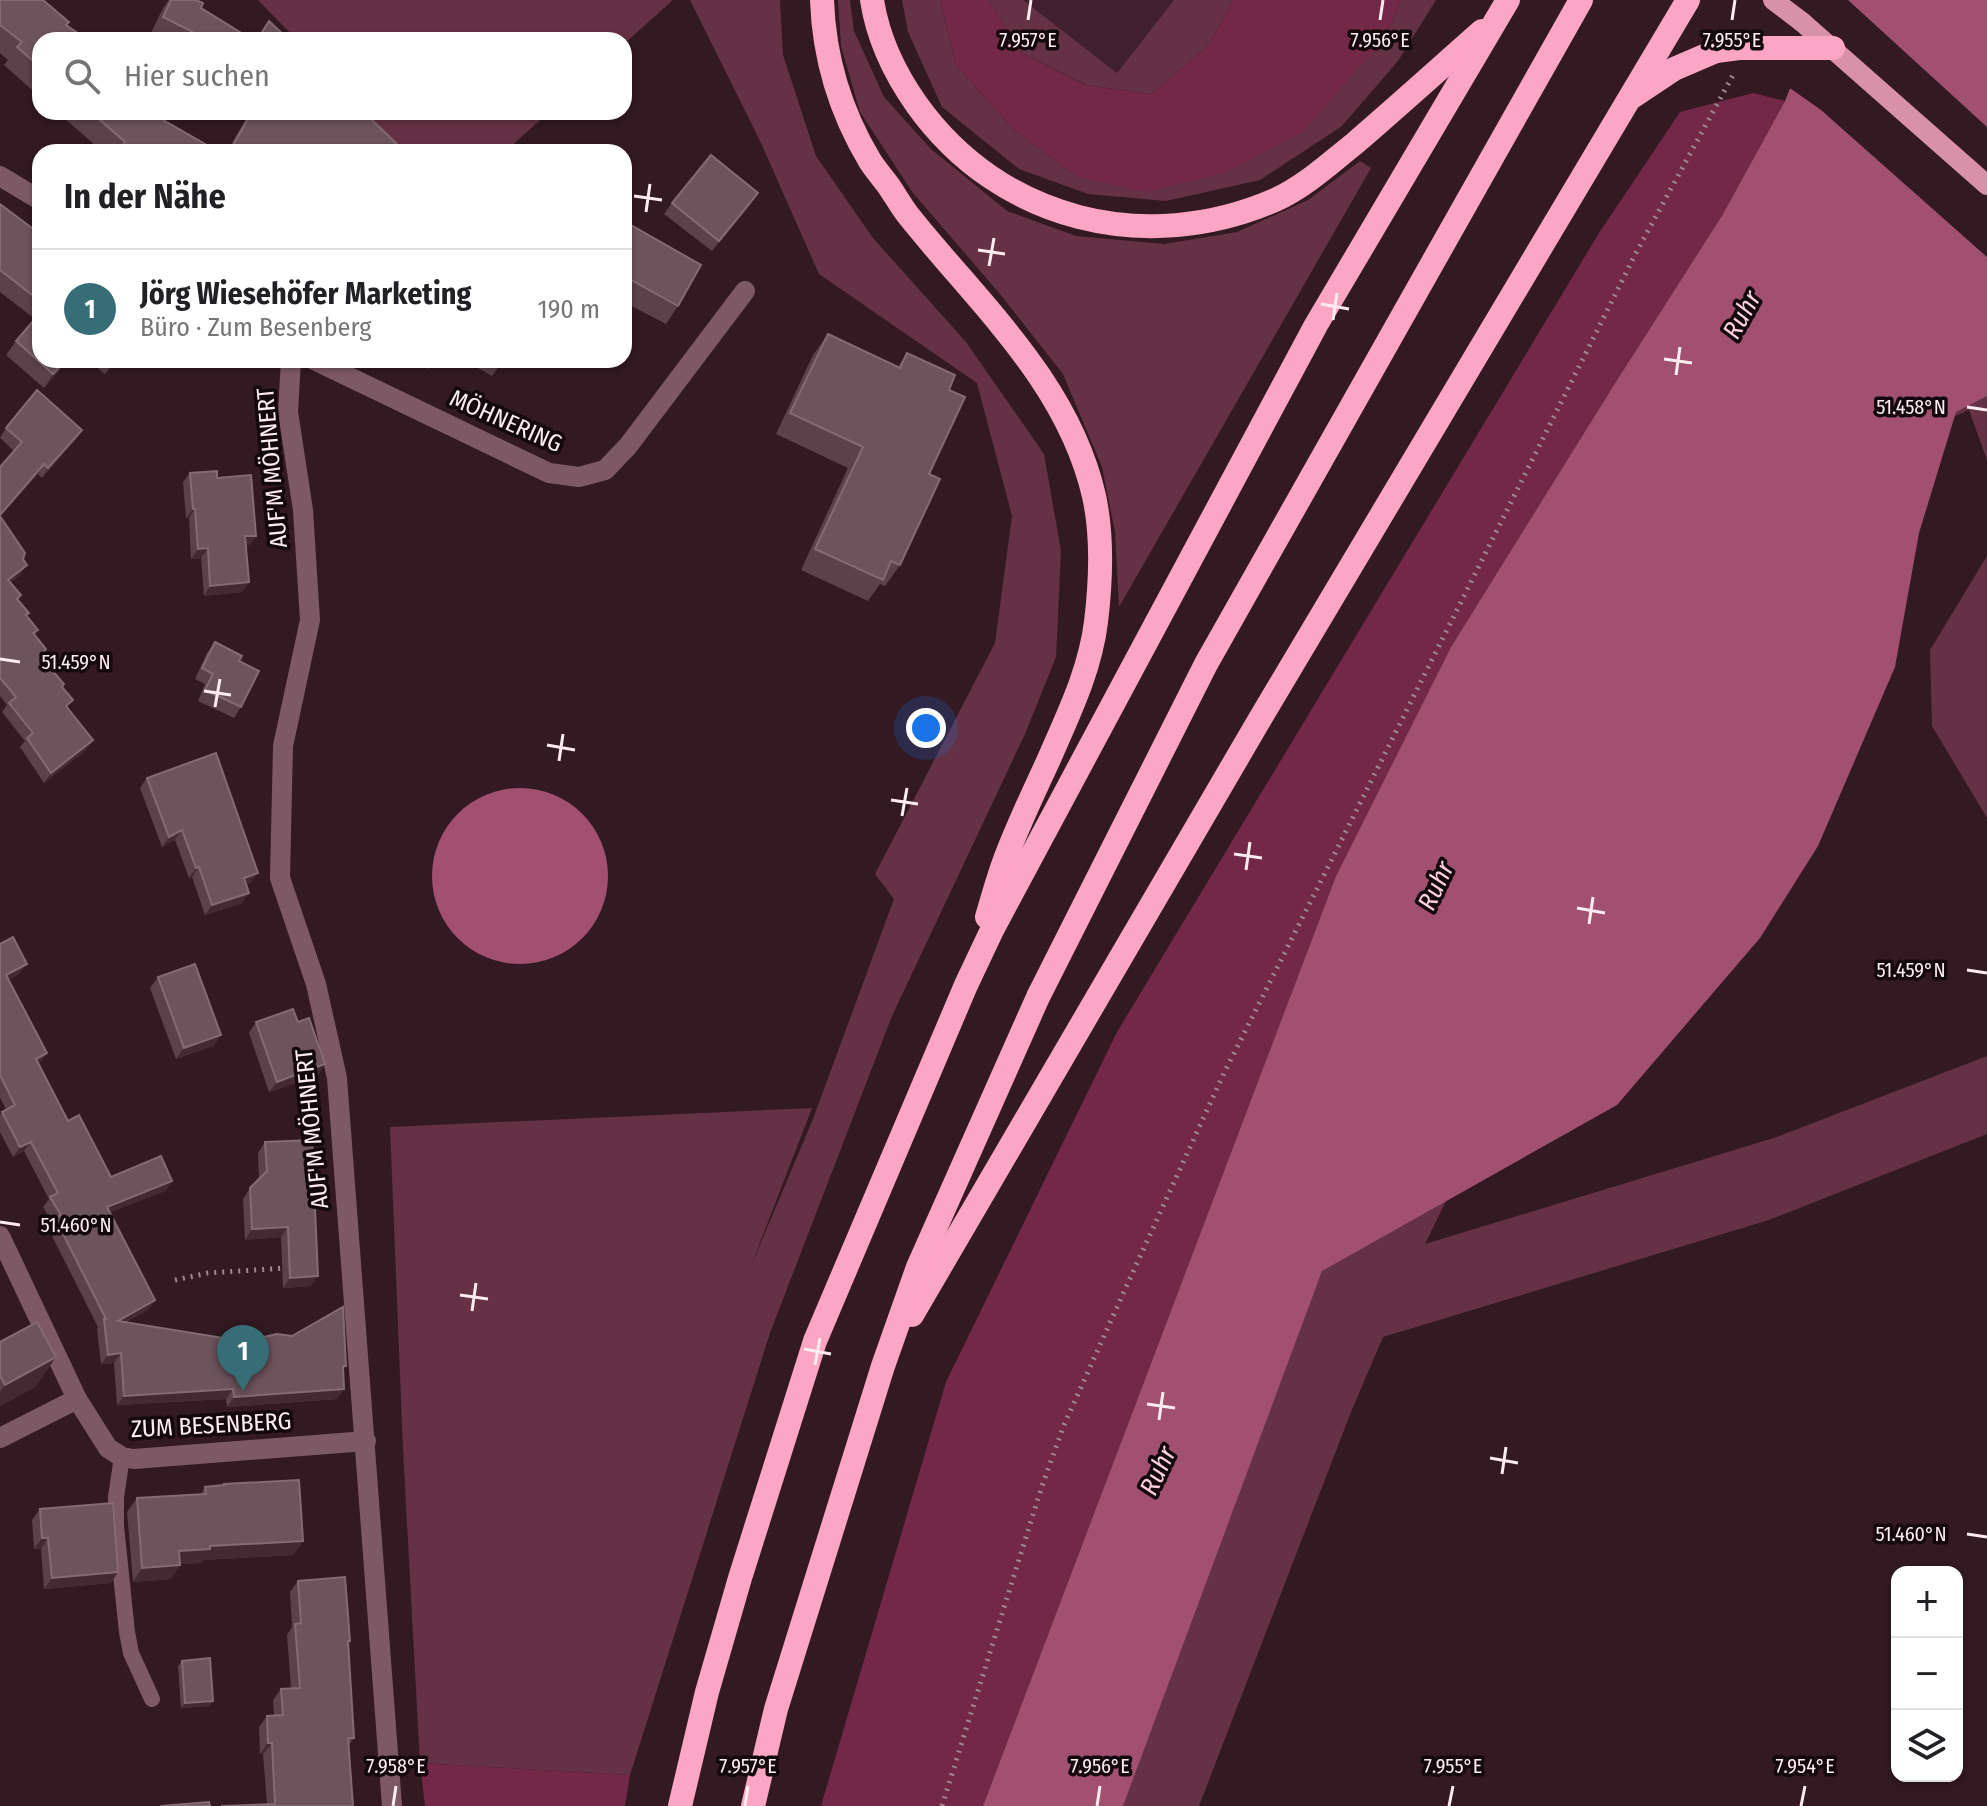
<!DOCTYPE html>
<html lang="de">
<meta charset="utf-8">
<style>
:root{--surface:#fff;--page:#f6f6f6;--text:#202124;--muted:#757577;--line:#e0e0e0;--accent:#376d76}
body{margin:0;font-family:"Fira Sans Condensed",sans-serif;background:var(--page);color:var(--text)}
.controls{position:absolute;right:24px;bottom:24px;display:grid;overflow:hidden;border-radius:16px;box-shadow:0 2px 6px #0004}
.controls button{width:72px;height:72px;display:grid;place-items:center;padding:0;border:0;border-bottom:2px solid var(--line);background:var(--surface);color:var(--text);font:40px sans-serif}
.you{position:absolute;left:926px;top:728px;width:28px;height:28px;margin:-20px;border:6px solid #fff;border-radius:50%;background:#1a73e8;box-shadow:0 0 0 12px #1a73e833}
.badge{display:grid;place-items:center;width:52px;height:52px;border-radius:50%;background:var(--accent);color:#fff;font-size:26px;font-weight:700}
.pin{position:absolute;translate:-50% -66px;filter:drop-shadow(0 2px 4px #0008)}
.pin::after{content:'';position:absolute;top:42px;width:28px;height:24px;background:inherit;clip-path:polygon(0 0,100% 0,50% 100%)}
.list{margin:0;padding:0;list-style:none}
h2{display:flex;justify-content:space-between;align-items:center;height:104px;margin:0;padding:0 32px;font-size:34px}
h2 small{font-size:26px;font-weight:400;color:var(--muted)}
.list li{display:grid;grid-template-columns:52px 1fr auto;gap:24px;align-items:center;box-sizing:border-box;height:120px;padding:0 32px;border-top:2px solid var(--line)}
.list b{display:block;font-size:30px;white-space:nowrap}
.list p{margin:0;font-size:26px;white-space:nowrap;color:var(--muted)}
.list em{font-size:26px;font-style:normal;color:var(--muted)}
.icon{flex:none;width:44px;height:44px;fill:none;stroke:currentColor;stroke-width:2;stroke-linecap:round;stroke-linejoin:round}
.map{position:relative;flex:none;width:1987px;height:1806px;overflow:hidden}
.search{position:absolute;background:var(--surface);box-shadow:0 2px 6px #0004;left:32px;top:32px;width:600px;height:88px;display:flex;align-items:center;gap:20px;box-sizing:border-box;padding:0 28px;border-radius:24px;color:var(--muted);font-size:30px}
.panel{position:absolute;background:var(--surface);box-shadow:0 2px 6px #0004;left:32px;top:144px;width:600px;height:224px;border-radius:24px}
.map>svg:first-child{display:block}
.built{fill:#40202c}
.green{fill:#653245}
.forest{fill:#732847}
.water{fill:#a1516f}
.pier{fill:#321922}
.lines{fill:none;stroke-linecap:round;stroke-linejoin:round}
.path{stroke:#9d888f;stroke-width:5;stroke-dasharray:2 6;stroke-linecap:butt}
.service{stroke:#7d5965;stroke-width:16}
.minor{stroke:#7d5965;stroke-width:20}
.primary{stroke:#d990a9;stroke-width:20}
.motorway{stroke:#fda5c4;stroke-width:24}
.primary-bridge{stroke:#d990a9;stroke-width:20}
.motorway-bridge{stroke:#fda5c4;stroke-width:24}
.wall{fill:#5b414a}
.shaded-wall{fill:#432932}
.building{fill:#6d535c;stroke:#846b73;stroke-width:2}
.ticks{fill:none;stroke:#feecf1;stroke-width:3}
.labels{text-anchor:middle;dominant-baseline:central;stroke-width:7;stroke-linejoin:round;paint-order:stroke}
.street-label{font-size:24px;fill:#feecf1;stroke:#13080c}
.water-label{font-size:26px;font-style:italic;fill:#ffd0df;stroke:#13080c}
.ticks-label{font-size:20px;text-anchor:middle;fill:#feecf1;stroke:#13080c;stroke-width:7;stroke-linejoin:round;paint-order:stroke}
</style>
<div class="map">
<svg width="1987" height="1806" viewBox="0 0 1987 1806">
<rect width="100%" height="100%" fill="#321922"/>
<!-- built -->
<polygon class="built" points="1023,0 1174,0 1117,73"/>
<!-- green -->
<g class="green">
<polygon points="258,0 673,0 624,44 624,40 297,40"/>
<polygon points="690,0 780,0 783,55 816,156 873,238 966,342 1044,454 1061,551 1056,657 1025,734 892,1016 770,1333 630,1775 420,1763 403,1449 390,1127 812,1108 751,1266 813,1119 894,899 875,874 995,643 1012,516 977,383 819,274 761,143"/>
<polygon points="838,0 850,0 854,31 884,97 931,149 1007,211 1076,236 1164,244 1237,232 1308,200 1360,161 1371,168 1119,607 1115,532 1102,467 1063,374 1000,294 913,193 860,112 841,46"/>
<polygon points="902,0 943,0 941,3 956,65 1013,129 1076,176 1385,37 1401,0 1436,0 1398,61 1342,126 1260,180 1166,201 1088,194 1019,169 942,107 908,32"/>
<polygon points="989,0 1023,0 1117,73 1174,0 1234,0 1206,48 1151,94 1086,85 1018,51"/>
<polygon points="366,112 549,112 505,152 405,152"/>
<polygon points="1987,284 1987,460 1969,410 1880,449 1562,964 1425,1244 1777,1137 1987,1056 1987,1134 1769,1220 1383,1337 1351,1412 1199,1806 1107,1806 1322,1271"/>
<polygon points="1987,556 1987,818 1932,726 1930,650"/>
</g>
<!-- forest -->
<g class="forest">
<polygon points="943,0 989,0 1018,51 1085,85 1151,94 1206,48 1234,0 1401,0 1385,37 1303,132 1224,173 1145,192 1076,176 1013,129 956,65 941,3"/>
<polygon points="1753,93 1785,101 1723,214 1612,388 1451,647 1336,876 983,1806 821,1806 946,1382 1117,1032 1599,233 1680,112"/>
<polygon points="420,1763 630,1775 625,1806 425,1806"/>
</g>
<!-- water -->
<g class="water">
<polygon points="1825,0 1987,0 1987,396 1956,412 1919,533 1895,667 1818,846 1760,938 1617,1105 1322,1271 1123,1806 983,1806 1336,876 1451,647 1612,388 1723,214 1785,101"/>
<circle cx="520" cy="876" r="88"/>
</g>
<!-- pier -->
<polygon class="pier" points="1820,0 1848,0 1987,127 1987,257 1821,110 1787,86"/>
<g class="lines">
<!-- path -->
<g class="path">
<polyline points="175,1280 208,1273 287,1268"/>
<polyline points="942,1806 1042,1486 1064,1425 1127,1285 1224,1073 1326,871 1637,251 1733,75"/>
</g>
<!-- service -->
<polyline class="service" points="122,1457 116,1497 116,1526 127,1632 131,1653 152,1699"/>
<!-- minor -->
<g class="minor">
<polyline points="0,176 40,200"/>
<polyline points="291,360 288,412 303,510 310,620 283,746 280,878 316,984 337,1078 392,1806"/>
<polyline points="314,360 549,473 579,477 605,470 628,446 745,291"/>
<polyline points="0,1236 77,1399 108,1448 122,1457 134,1459 366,1441"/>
<polyline points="0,1438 77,1399"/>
</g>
<!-- primary -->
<polyline class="primary" points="1802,22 1987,185"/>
<!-- motorway -->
<g class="motorway">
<path d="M822 0C824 58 840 111 870 161 875 169 882 177 888 185 895 195 901 206 908 215 978 303 1068 382 1094 496 1103 537 1101 581 1096 622 1090 671 1068 715 1049 759 1033 794 1016 829 1003 865 997 882 992 900 987 917"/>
<path d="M872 0C878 39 895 74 917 105 1000 221 1146 256 1275 200 1304 187 1329 164 1354 144 1397 107 1439 69 1482 31"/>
<polyline points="1632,97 1674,69 1716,51"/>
<polyline points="912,1315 1257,724 1688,0"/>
<polyline points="680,1806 707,1692 740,1578 815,1341 966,985 992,930 1316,325 1508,0"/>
<polyline points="753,1806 776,1709 883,1366 918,1267 1038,997 1206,664 1581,0"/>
</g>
<!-- primary-bridge -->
<polyline class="primary-bridge" points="1773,0 1802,22"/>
<!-- motorway-bridge -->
<polyline class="motorway-bridge" points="1716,51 1739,48 1833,48"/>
</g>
<!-- wall -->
<g class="wall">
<polygon points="0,0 40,40 40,97 4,65 8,60 0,53"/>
<polygon points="169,0 196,0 201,8 253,40 159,40 150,35 163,8"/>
<polygon points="57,112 149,112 219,152 103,152"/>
<polygon points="243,112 364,112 405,152 227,152 248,115"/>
<polygon points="672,203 751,204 712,251 664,214"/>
<polygon points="0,204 40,234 40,360 68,360 44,388 6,355 16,341 35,319 0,292"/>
<polygon points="624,221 678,306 666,324 624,302"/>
<polygon points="828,334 898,367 907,353 949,390 929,474 900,565 885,586 880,584 868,601 801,570 848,468 776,434 813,355"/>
<polygon points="87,360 116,360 105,374"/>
<polygon points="412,360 434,360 428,369"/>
<polygon points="464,360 503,360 492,376"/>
<polygon points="6,428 82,430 75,440 42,478 38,474 0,516 23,559 20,575 11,582 21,595 18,600 27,616 38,630 35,635 62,687 68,708 93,740 86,750 44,783 20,747 25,741 2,712 7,705 0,696 0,467 14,451 0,438"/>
<polygon points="190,473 217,478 256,536 249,545 245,545 249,582 242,592 204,596 201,558 191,559 189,518 186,518 183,482"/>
<polygon points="215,642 239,661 241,707 234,718 198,701 205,684 195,679 207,653"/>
<polygon points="147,778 251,883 246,884 242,903 205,915 192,877 189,878 175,840 162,847 140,788"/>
<polygon points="0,944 20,973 8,980 47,1053 38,1064 68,1121 111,1177 172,1181 165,1191 110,1212 155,1300 148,1310 126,1322 236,1343 346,1366 343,1369 344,1389 337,1399 227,1407 226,1399 117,1405 114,1363 101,1364 97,1329 98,1327 48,1228 52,1222 43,1207 49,1199 24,1151 13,1157 0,1132 0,1114 6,1109 0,1098"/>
<polygon points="158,977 221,1035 213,1046 176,1059 150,988"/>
<polygon points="256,1022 318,1075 269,1092 249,1033"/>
<polygon points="265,1142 311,1286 283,1288 281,1237 245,1240 243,1199 250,1188 259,1179 258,1153"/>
<polygon points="0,1342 56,1357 35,1387 0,1406"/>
<polygon points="224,1484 303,1541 293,1555 203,1560 201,1563 180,1564 171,1579 133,1582 127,1512 137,1498 200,1495 205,1487 223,1485"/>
<polygon points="40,1509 118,1572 111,1583 44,1589 41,1549 34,1549 32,1520"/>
<polygon points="298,1581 348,1644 354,1738 349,1745 353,1806 267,1804 263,1754 260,1754 259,1727 267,1716 274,1715 273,1700 281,1689 291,1688 287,1635 292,1627 290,1592"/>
<polygon points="182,1661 210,1706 181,1708 178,1666"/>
</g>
<!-- shaded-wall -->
<g class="shaded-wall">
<polygon points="758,193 751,204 712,251 719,241"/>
<polygon points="66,360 68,360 44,388 53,374"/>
<polygon points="82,430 75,440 42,478 48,468"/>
<polygon points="44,464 38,474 0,517 0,515"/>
<polygon points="193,509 195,509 189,518 186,518"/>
<polygon points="245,536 256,536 249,545 238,546"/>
<polygon points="208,548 201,558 191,559 198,549"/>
<polygon points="27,565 20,575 2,590 8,580"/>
<polygon points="249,582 242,592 204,596 210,586"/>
<polygon points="93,740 86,750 44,783 51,773"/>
<polygon points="182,830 175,840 162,847 169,837"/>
<polygon points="199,867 192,877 189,878 196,868"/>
<polygon points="258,873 251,883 237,888 244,878"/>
<polygon points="249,893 242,903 205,915 212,905"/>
<polygon points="27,964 20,973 0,984 6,975"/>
<polygon points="221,1035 213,1046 176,1059 184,1048"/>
<polygon points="47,1053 40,1063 29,1069 36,1059"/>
<polygon points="325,1064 318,1075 269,1092 277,1082"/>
<polygon points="31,1142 24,1151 13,1157 20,1147"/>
<polygon points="172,1181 165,1191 101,1216 107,1207"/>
<polygon points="288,1227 281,1237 245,1240 252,1229"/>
<polygon points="318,1276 311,1286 283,1288 290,1278"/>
<polygon points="155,1300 148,1310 111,1331 118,1321"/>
<polygon points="121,1353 114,1363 101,1364 108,1355"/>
<polygon points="56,1357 35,1387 0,1406 0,1392 5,1385"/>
<polygon points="233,1389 226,1399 117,1405 124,1396"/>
<polygon points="344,1389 337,1399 227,1407 234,1397"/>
<polygon points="42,1538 48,1538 41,1549 34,1549"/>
<polygon points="303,1541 293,1555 203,1560 201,1563 170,1565 179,1551 210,1546"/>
<polygon points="180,1565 171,1579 133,1582 142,1568"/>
<polygon points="118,1572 111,1583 44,1589 52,1578"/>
<polygon points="213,1701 210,1706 181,1708 185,1703"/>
<polygon points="268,1743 272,1743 263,1754 260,1754"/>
</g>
<!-- building -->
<g class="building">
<polygon points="0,0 43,0 69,22 66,25 88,40 40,40 40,67 17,47 22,42 0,25"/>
<polygon points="171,0 196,0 203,3 201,8 253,40 209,40 163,17"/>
<polygon points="269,21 289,40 257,40"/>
<polygon points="91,112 149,112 219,152 119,152 125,142"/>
<polygon points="252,112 364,112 405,152 229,152"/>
<polygon points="711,155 758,193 719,241 672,203"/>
<polygon points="0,204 40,234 40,301 0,270"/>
<polygon points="624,221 701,265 678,306 624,276"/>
<polygon points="40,313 40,360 66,360 53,374 16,341"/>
<polygon points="828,334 900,368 907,353 955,375 949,390 965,397 929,474 940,479 900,565 891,561 883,580 815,549 863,447 790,413"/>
<polygon points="37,390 82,430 48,468 44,464 0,515 0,467 22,442 6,428"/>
<polygon points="217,471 217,478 251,475 256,536 245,536 249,582 210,586 208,548 198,549 195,509 193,509 190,473"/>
<polygon points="0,516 25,553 23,559 27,565 8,580 21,595 17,599 29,613 26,615 38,630 33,633 46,649 44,652 55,665 51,669 64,684 62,687 73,700 66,706 93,740 51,773 27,738 33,733 9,703 16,697 0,678"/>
<polygon points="215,642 242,656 239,661 259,671 241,707 205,690 213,674 202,668"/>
<polygon points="216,753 258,873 244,878 249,893 212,905 199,867 196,868 182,830 169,837 147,778"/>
<polygon points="13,937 27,964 6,975 47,1053 36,1059 68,1121 79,1115 111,1177 161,1156 172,1181 107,1207 155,1300 118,1321 236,1340 236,1343 277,1334 292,1336 343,1307 346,1366 343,1366 344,1389 234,1397 233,1389 124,1396 121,1353 108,1355 104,1319 106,1319 55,1218 61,1215 50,1197 58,1193 31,1142 20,1147 2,1112 15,1105 0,1075 0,944"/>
<polygon points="195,964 221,1035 184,1048 158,977"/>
<polygon points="293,1009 298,1022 309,1018 325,1064 277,1082 256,1022"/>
<polygon points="312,1140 318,1276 290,1278 288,1227 252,1229 250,1188 267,1171 265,1142"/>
<polygon points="37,1322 56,1357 5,1385 0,1376 0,1342"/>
<polygon points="299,1480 303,1541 210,1546 210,1549 179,1551 180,1565 142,1568 137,1498 206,1494 205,1487 224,1485 224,1484"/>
<polygon points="113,1503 118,1572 52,1578 48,1538 42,1538 40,1509"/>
<polygon points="345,1577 350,1641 348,1641 354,1738 348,1738 353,1806 221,1806 275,1804 272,1743 268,1743 267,1716 283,1715 281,1689 300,1688 295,1624 301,1623 298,1581"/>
<polygon points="210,1658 213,1701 185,1703 182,1661"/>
<polygon points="209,1802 210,1806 160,1806"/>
</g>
<!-- ticks -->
<path class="ticks" d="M1028 20 1031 0M1380 20 1383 0M1732 20 1735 0M634 196 662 200M646 212 650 184M978 250 1005 254M989 266 994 238M1321 304 1349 309M1333 320 1337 293M1664 359 1692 363M1676 375 1680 347M1967 407 1987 410M0 659 20 662M204 691 231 695M215 707 220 679M547 745 575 750M559 761 563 734M891 800 918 804M902 816 907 788M1234 854 1262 858M1246 870 1250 842M1577 908 1605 913M1589 924 1593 897M1967 970 1987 973M0 1222 20 1225M460 1295 488 1299M472 1311 476 1283M804 1349 831 1354M815 1365 820 1338M1147 1404 1175 1408M1159 1420 1163 1392M1490 1458 1518 1463M1502 1474 1506 1447M1967 1534 1987 1537M393 1806 396 1786M745 1806 748 1786M1097 1806 1100 1786M1449 1806 1453 1786M1801 1806 1805 1786"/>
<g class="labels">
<!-- street labels -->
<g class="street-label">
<text transform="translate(506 421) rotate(24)">MÖHNERING</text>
<text transform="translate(272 468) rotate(-95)">AUF'M MÖHNERT</text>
<text transform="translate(312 1129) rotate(-96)">AUF'M MÖHNERT</text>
<text transform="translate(211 1425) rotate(-3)">ZUM BESENBERG</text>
</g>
<!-- water labels -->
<g class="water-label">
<text transform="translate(1742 315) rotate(-61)">Ruhr</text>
<text transform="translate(1436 886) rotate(-65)">Ruhr</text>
<text transform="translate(1158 1471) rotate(-65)">Ruhr</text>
</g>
</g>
<g class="ticks-label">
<text x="1028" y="47">7.957°E</text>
<text x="1380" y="47">7.956°E</text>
<text x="1732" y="47">7.955°E</text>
<text x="1911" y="414">51.458°N</text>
<text x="76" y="669">51.459°N</text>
<text x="1911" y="977">51.459°N</text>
<text x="76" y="1232">51.460°N</text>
<text x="1911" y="1541">51.460°N</text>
<text x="396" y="1773">7.958°E</text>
<text x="748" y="1773">7.957°E</text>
<text x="1100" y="1773">7.956°E</text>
<text x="1453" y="1773">7.955°E</text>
<text x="1805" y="1773">7.954°E</text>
</g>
</svg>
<div class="controls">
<button>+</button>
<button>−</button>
<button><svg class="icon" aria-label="layers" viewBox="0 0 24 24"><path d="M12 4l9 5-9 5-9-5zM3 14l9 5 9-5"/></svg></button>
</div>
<div class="you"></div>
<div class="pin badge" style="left:243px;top:1391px">1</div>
<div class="search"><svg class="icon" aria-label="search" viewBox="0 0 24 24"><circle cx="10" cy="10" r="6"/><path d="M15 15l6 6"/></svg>Hier suchen</div>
<section class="panel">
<h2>In der Nähe<small></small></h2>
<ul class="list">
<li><span class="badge">1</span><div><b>Jörg Wiesehöfer Marketing</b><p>Büro · Zum Besenberg</p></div><em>190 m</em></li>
</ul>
</section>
</div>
